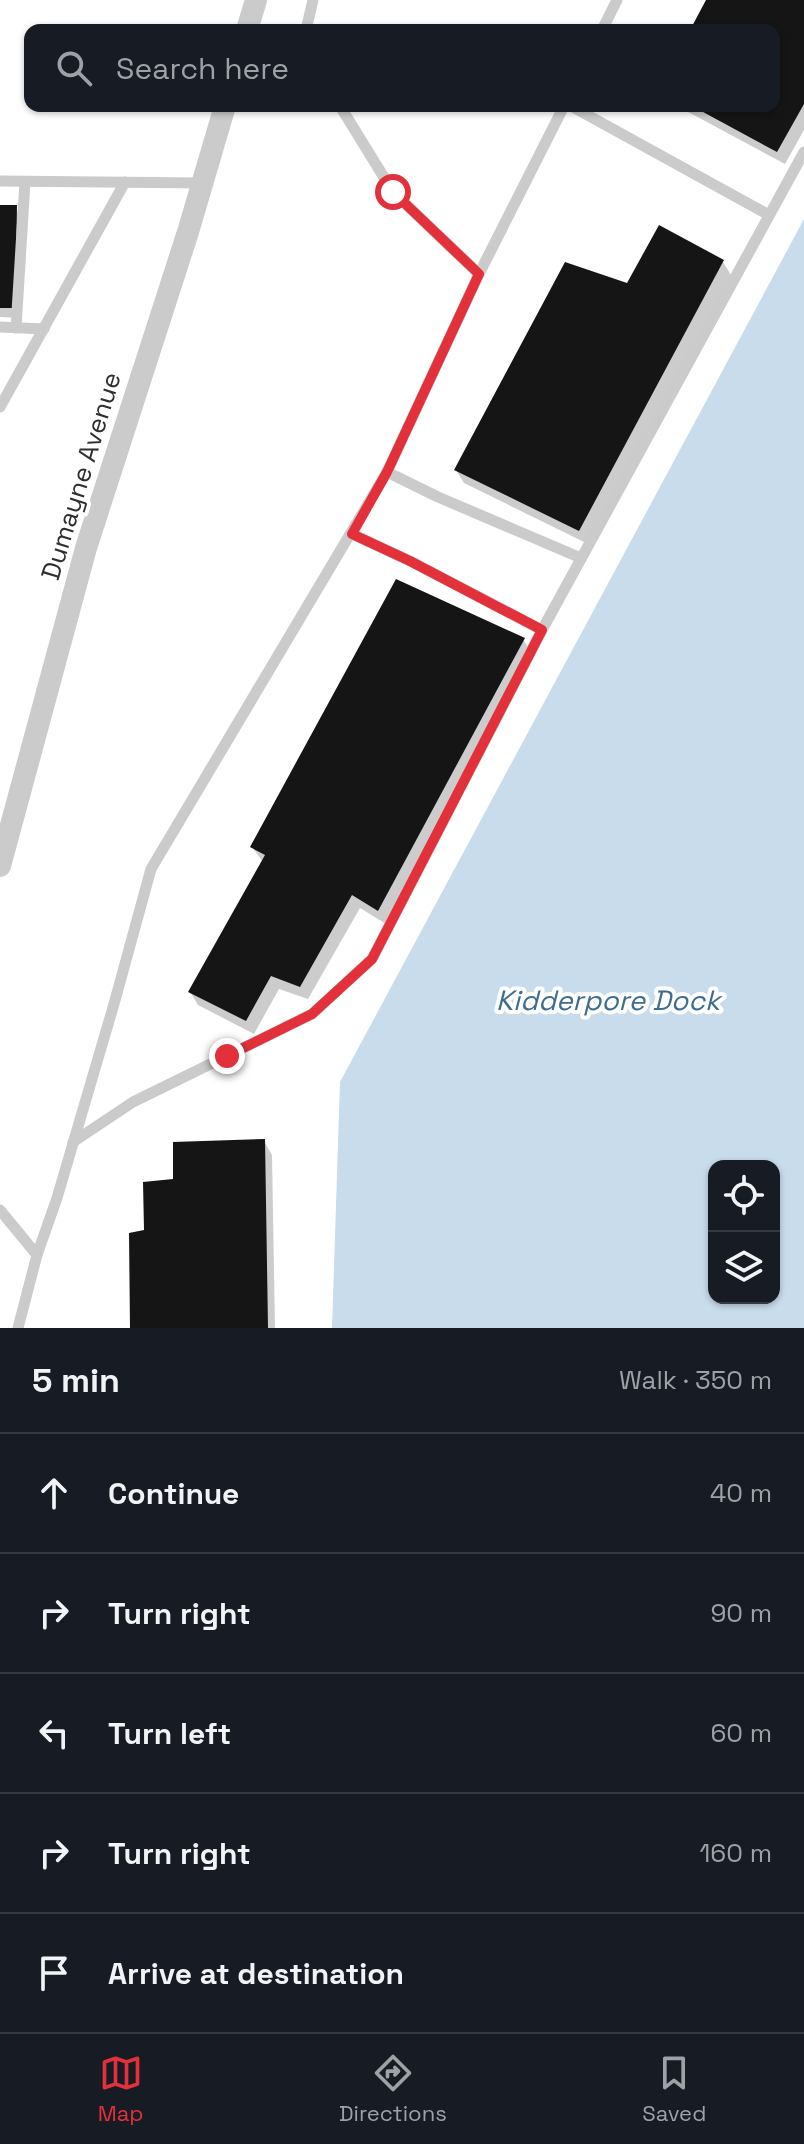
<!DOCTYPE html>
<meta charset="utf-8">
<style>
:root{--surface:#171b24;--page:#242831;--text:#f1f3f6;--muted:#9ea1a6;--line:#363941;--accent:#e3313b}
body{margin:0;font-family:"Space Grotesk",sans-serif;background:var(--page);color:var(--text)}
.controls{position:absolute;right:24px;bottom:24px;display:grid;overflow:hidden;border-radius:16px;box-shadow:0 2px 6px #0004}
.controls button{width:72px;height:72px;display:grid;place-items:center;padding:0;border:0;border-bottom:2px solid var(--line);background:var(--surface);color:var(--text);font:40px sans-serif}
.stop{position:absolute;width:24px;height:24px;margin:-18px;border:6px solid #e3313b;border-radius:50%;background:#fff}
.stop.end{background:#e3313b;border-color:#fff;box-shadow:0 2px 8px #0008}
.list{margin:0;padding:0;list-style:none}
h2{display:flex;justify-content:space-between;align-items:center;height:104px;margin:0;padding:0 32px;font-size:34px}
h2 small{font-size:26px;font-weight:400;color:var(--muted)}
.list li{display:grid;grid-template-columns:52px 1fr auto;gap:24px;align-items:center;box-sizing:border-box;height:120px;padding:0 32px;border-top:2px solid var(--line)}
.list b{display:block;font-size:30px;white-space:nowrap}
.list em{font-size:26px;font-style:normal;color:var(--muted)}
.icon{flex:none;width:44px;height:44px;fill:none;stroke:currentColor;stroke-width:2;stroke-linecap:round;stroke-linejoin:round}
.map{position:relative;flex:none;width:804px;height:1328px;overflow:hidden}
.search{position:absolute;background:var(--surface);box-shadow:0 2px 6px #0004;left:24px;right:24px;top:24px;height:88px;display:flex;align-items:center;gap:20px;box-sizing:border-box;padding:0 28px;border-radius:16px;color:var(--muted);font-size:30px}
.sheet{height:704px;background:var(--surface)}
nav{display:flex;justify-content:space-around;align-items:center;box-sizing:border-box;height:112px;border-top:2px solid var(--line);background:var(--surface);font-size:22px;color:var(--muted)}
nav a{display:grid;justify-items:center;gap:4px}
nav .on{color:var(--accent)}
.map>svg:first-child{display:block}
.water{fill:#c8dceb;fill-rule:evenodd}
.shadow{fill:#0003}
.building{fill:#151515}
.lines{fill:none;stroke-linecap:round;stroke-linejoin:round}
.service{stroke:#cbcbcb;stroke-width:11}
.minor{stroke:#cbcbcb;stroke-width:22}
.route{stroke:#e3313b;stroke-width:10}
.labels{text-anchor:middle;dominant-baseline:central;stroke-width:8;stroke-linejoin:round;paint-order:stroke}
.street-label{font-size:26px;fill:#2e2e2e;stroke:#fff}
.water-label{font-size:28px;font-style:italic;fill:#3d6d8f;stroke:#fff}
</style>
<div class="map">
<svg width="804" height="1328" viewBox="0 0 804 1328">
<rect width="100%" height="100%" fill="#fff"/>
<!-- water -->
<path class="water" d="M804 219V1328H332L340 1082ZM714 1166H774V1298H714Z"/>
<!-- shadow -->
<g class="shadow">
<polygon points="708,0 804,0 804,130 785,164 677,106 774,106 774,30 692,30"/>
<polygon points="0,207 15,207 21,217 20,318 0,317"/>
<polygon points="723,262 731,275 586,543 464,483 456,470 628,285"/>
<polygon points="523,639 531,653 386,924 360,908 308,999 279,989 254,1034 198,1005 190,992 263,862 252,847"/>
<polygon points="264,1141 272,1155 275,1328 132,1328 146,1232 175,1181"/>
</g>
<!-- building -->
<g class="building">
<polygon points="706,0 804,0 804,104 777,152 692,106 774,106 774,30 690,30"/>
<polygon points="0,205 17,205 15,308 0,308"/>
<polygon points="659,225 724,260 579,531 454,470 565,262 627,283"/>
<polygon points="396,579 525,638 378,911 352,895 300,987 271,976 246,1021 188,992 265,855 250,847"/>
<polygon points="265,1139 268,1328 130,1328 129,1233 144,1230 143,1182 173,1179 173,1142"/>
</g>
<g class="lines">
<!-- service -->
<g class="service">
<polyline points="306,30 313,0"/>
<polyline points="602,30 617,0"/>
<polyline points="340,106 393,192 479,274"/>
<polyline points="571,106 769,215"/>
<polyline points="0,181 202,183"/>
<polyline points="0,327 44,329"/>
<polyline points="16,328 25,182"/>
<polyline points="0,407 125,182"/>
<polyline points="387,472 438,497 581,558"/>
<polyline points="352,534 410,561 542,630"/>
<polyline points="73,1142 133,1102 312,1014 372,959 542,630 804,152"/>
<polyline points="0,1210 37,1255"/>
<polyline points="18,1328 37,1255 57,1198 114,1004 151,869 387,472 479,274 564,106"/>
</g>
<!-- minor -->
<g class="minor">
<polyline points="247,30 256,0"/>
<polyline points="0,866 86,548 188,232 225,106"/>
</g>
</g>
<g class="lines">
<!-- route -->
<polyline class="route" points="227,1056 312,1014 372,959 542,630 410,561 352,534 387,472 479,274 393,192"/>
</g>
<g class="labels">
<!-- street labels -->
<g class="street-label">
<text transform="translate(81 476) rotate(-73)">Dumayne Avenue</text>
</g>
<!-- water labels -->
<g class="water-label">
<text x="608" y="1000">Kidderpore Dock</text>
</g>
</g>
</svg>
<div class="controls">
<button><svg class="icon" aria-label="locate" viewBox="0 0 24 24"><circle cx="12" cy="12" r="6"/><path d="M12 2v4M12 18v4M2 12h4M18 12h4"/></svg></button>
<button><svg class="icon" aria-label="layers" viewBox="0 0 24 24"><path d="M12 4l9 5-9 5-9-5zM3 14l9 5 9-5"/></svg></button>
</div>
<div class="stop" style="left:393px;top:192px"></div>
<div class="stop end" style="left:227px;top:1056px"></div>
<div class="search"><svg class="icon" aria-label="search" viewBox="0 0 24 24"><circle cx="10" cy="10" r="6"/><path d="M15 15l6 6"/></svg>Search here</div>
</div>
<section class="sheet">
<h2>5 min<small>Walk · 350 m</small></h2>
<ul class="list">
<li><svg class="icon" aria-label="ahead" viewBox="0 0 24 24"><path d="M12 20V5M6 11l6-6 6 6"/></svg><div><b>Continue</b></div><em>40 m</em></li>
<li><svg class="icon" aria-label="right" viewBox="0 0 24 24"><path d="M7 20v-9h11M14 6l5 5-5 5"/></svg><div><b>Turn right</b></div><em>90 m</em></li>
<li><svg class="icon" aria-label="left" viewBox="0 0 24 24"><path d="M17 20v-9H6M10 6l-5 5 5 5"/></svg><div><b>Turn left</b></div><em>60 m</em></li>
<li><svg class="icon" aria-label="right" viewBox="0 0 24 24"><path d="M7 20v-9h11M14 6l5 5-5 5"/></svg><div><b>Turn right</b></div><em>160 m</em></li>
<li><svg class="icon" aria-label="arrive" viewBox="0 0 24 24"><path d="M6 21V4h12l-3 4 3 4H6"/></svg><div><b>Arrive at destination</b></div></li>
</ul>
</section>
<nav>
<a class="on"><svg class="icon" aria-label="map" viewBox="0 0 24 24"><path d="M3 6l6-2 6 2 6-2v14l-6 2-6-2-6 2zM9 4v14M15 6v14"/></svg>Map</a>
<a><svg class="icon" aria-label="directions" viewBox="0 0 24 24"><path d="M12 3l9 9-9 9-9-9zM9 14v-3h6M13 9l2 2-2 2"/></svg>Directions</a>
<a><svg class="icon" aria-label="saved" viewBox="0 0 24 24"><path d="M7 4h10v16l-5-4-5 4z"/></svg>Saved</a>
</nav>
